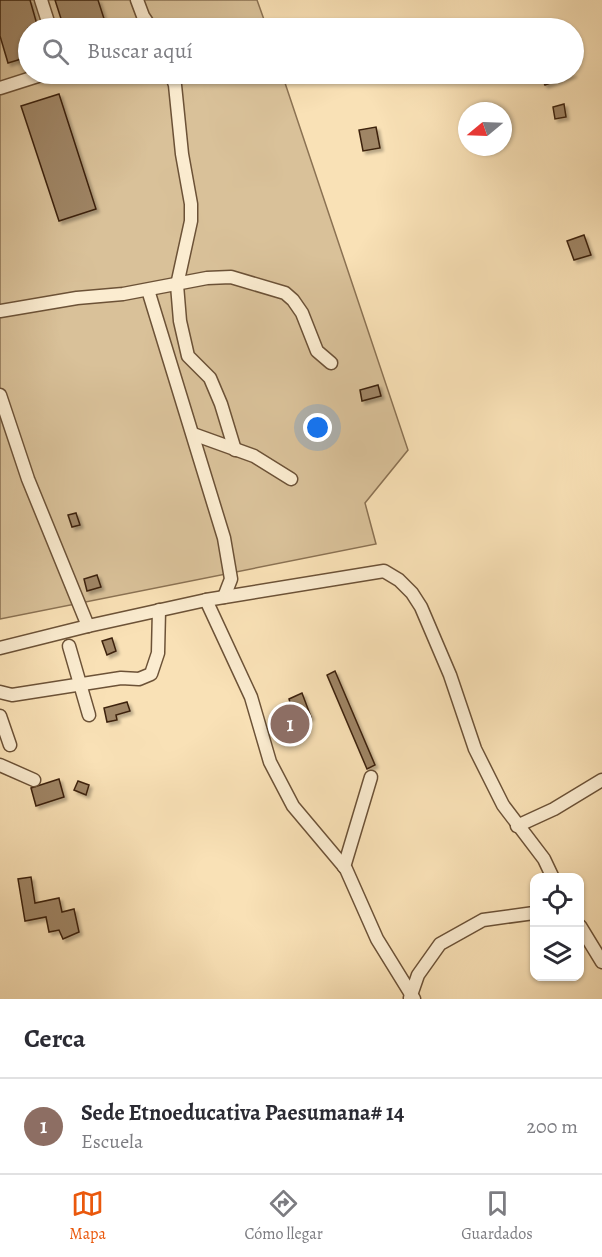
<!DOCTYPE html>
<html lang="es">
<meta charset="utf-8">
<style>
:root{--surface:#fff;--page:#f7f7f7;--text:#2b2b33;--muted:#7c7c81;--line:#e1e1e2;--accent:#ea580c}
body{margin:0;font-family:Alegreya,serif;background:var(--page);color:var(--text)}
.controls{position:absolute;right:18px;bottom:18px;display:grid;overflow:hidden;border-radius:12px;box-shadow:0 2px 4px #0004}
.controls button{width:54px;height:54px;display:grid;place-items:center;padding:0;border:0;border-bottom:2px solid var(--line);background:var(--surface);color:var(--text);font:30px sans-serif}
.compass{position:absolute;left:458px;top:102px;width:54px;height:54px;border-radius:50%;background:var(--surface);box-shadow:0 2px 4px #0004;rotate:251deg}
.you{position:absolute;left:318px;top:428px;width:21px;height:21px;margin:-15px;border:4px solid #fff;border-radius:50%;background:#1a73e8;box-shadow:0 0 0 9px #1a73e833}
.badge{display:grid;place-items:center;width:39px;height:39px;border-radius:50%;background:var(--accent);color:#fff;font-size:20px;font-weight:700}
.pin{position:absolute;translate:-50% -50%;border:3px solid #fff;box-shadow:0 2px 6px #0006}
.list{margin:0;padding:0;list-style:none}
h2{display:flex;justify-content:space-between;align-items:center;height:78px;margin:0;padding:0 24px;font-size:26px}
h2 small{font-size:20px;font-weight:400;color:var(--muted)}
.list li{display:grid;grid-template-columns:39px 1fr auto;gap:18px;align-items:center;box-sizing:border-box;height:96px;padding:0 24px;border-top:2px solid var(--line)}
.list b{display:block;font-size:22px;white-space:nowrap}
.list p{margin:0;font-size:20px;white-space:nowrap;color:var(--muted)}
.list em{font-size:20px;font-style:normal;color:var(--muted)}
.icon{flex:none;width:33px;height:33px;fill:none;stroke:currentColor;stroke-width:2;stroke-linecap:round;stroke-linejoin:round}
.map{position:relative;flex:none;width:602px;height:999px;overflow:hidden}
.search{position:absolute;background:var(--surface);box-shadow:0 2px 4px #0004;left:18px;right:18px;top:18px;height:66px;display:flex;align-items:center;gap:15px;box-sizing:border-box;padding:0 21px;border-radius:33px;color:var(--muted);font-size:22px}
.sheet{height:174px;background:var(--surface)}
nav{display:flex;justify-content:space-around;align-items:center;box-sizing:border-box;height:84px;border-top:2px solid var(--line);background:var(--surface);font-size:16px;color:var(--muted)}
nav a{display:grid;justify-items:center;gap:3px}
nav .on{color:var(--accent)}
.map>svg:first-child{display:block}
.green{fill:#d9c199;stroke:#8b7253;stroke-width:1.5}
.building{fill:#9f8565;stroke:#3d220d;stroke-width:1.5;filter:url(#shadow)}
.lines{fill:none;stroke-linecap:round;stroke-linejoin:round}
.minor-casing{stroke:#6c5237;stroke-width:15}
.minor{stroke:#fbecd0;stroke-width:12}
</style>
<div class="map">
<svg width="602" height="999" viewBox="0 0 602 999">
<defs>
<filter id="shadow"><feDropShadow dx="3" dy="3" stdDeviation="1.5" flood-color="#0004"/></filter>
</defs>
<rect width="100%" height="100%" fill="#f9e1b6"/>
<filter id="stains"><feTurbulence type="fractalNoise" baseFrequency=".00333" numOctaves="4"/><feColorMatrix values="0 0 0 0 .2 0 0 0 0 .09 0 0 0 0 .02 0 0 0 .5 -.17"/></filter>
<radialGradient id="worn" r=".72"><stop offset=".6" stop-color="#630" stop-opacity="0"/><stop offset="1" stop-color="#630" stop-opacity=".3"/></radialGradient>
<!-- green -->
<polygon class="green" points="0,0 257,0 267,28 28,28 28,74 282,74 408,450 365,503 376,544 0,619"/>
<!-- building -->
<g class="building">
<polygon points="0,0 30,0 38,28 28,28 28,57 8,63 0,36"/>
<polygon points="55,0 98,0 107,28 64,28"/>
<polygon points="540,74 574,74 545,85"/>
<polygon points="59,94 96,209 59,221 21,106"/>
<polygon points="564,104 566,117 555,119 553,107"/>
<polygon points="376,127 380,148 363,151 359,130"/>
<polygon points="584,235 591,255 574,260 567,241"/>
<polygon points="378,385 381,396 362,401 360,390"/>
<polygon points="76,513 80,525 72,527 68,515"/>
<polygon points="97,575 101,587 87,591 84,579"/>
<polygon points="112,638 116,651 107,655 102,641"/>
<polygon points="335,671 375,765 367,769 327,675"/>
<polygon points="302,693 311,717 300,720 295,705 291,706 289,699"/>
<polygon points="127,702 130,711 116,715 117,720 107,722 104,708"/>
<polygon points="59,779 64,797 36,806 31,788"/>
<polygon points="78,781 89,785 86,795 74,790"/>
<polygon points="31,877 35,903 59,898 62,912 74,909 79,932 63,939 59,930 49,932 46,917 25,921 18,879"/>
</g>
<g class="lines">
<defs>
<g id="minor">
<polyline points="41,0 50,28"/>
<polyline points="137,0 143,16 151,28"/>
<polyline points="171,74 175,85 182,154 191,204 191,221 177,285 180,321 188,356 210,378 221,404 235,450"/>
<polyline points="0,88 44,74"/>
<polyline points="148,290 224,538 231,579 224,597"/>
<polyline points="0,311 77,298 123,294 207,278 231,277 285,293 293,300 302,313 317,351 331,363"/>
<polyline points="0,395 28,479 88,626"/>
<polyline points="193,434 254,456 291,479"/>
<polyline points="206,600 251,697 270,762 293,806 346,869 377,939 414,999"/>
<polyline points="69,646 89,715"/>
<polyline points="0,648 88,626 206,600 384,571 399,580 412,593 421,607 450,675 475,749 503,805 544,859 553,878"/>
<polyline points="0,692 12,695 121,678 139,679 151,674 158,653 159,610"/>
<polyline points="0,716 10,745"/>
<polyline points="0,765 34,780"/>
<polyline points="517,826 554,809 602,780"/>
<polyline points="344,867 371,777"/>
<polyline points="580,926 602,962"/>
<polyline points="410,998 418,975 440,944 483,920 534,913"/>
</g>
</defs>
<!-- minor casing -->
<use href="#minor" class="minor-casing"/>
<!-- minor -->
<use href="#minor" class="minor"/>
</g>
<rect width="100%" height="100%" filter="url(#stains)"/>
<rect width="100%" height="100%" fill="url(#worn)"/>
</svg>
<div class="controls">
<button><svg class="icon" aria-label="locate" viewBox="0 0 24 24"><circle cx="12" cy="12" r="6"/><path d="M12 2v4M12 18v4M2 12h4M18 12h4"/></svg></button>
<button><svg class="icon" aria-label="layers" viewBox="0 0 24 24"><path d="M12 4l9 5-9 5-9-5zM3 14l9 5 9-5"/></svg></button>
</div>
<svg class="compass" viewBox="-18 -18 36 36"><path d="M0-13l5 13h-10z" fill="#e53935"/><path d="M0 13l5-13h-10z" fill="#7c7c81"/></svg>
<div class="you"></div>
<div class="pin badge" style="left:290px;top:724px;background:#8d6e63">1</div>
<div class="search"><svg class="icon" aria-label="search" viewBox="0 0 24 24"><circle cx="10" cy="10" r="6"/><path d="M15 15l6 6"/></svg>Buscar aquí</div>
</div>
<section class="sheet">
<h2>Cerca<small></small></h2>
<ul class="list">
<li><span class="badge" style="background:#8d6e63">1</span><div><b>Sede Etnoeducativa Paesumana# 14</b><p>Escuela</p></div><em>200 m</em></li>
</ul>
</section>
<nav>
<a class="on"><svg class="icon" aria-label="map" viewBox="0 0 24 24"><path d="M3 6l6-2 6 2 6-2v14l-6 2-6-2-6 2zM9 4v14M15 6v14"/></svg>Mapa</a>
<a><svg class="icon" aria-label="directions" viewBox="0 0 24 24"><path d="M12 3l9 9-9 9-9-9zM9 14v-3h6M13 9l2 2-2 2"/></svg>Cómo llegar</a>
<a><svg class="icon" aria-label="saved" viewBox="0 0 24 24"><path d="M7 4h10v16l-5-4-5 4z"/></svg>Guardados</a>
</nav>
